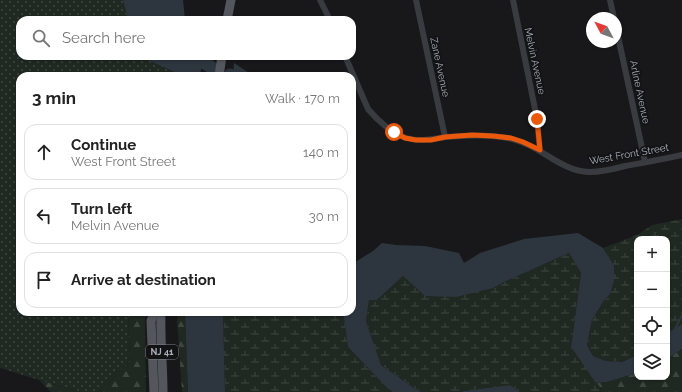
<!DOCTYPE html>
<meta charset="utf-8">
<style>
:root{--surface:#fff;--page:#f6f6f6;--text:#222;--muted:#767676;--line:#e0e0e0}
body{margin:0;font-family:Raleway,sans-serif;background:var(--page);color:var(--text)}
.controls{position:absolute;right:12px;bottom:12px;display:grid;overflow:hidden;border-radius:8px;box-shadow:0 1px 3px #0004}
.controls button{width:36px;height:36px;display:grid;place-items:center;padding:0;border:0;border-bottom:1px solid var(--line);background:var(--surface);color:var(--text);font:20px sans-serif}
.compass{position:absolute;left:586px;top:12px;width:36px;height:36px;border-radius:50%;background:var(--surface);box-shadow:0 1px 3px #0004;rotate:311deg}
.stop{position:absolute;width:12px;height:12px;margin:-9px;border:3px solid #ea580c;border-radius:50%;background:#fff}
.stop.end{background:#ea580c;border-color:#fff;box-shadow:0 1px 4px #0008}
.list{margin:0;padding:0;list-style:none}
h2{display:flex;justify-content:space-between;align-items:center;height:52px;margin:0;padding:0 16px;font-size:17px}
h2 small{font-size:13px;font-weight:400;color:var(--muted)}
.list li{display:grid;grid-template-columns:26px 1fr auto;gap:12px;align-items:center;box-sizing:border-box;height:56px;margin:0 8px 8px;padding:0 8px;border:1px solid var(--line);border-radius:12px}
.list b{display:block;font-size:15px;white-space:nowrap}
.list p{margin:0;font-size:13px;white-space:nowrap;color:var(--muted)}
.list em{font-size:13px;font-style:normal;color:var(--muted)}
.icon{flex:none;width:22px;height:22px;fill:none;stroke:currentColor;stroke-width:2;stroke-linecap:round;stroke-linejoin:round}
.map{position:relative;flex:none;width:682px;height:392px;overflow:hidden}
.search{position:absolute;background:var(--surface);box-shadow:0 1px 3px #0004;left:16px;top:16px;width:340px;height:44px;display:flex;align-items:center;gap:10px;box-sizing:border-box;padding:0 14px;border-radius:12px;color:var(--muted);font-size:15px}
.panel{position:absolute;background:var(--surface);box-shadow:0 1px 3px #0004;left:16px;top:72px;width:340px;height:244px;border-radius:12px}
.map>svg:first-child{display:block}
.grass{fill:url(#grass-dots)}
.forest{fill:url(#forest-firs)}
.wetland{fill:url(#wetland-marsh)}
.water{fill:#2d363f}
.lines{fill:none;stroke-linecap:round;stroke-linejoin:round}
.stream{stroke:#2d363f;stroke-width:2}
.river{stroke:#2d363f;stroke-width:13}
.minor{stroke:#3a3b41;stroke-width:6}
.primary{stroke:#54565e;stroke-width:9}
.route{stroke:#ea580c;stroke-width:5}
.labels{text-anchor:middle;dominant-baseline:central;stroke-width:3.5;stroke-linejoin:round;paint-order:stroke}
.shield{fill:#131315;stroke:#7c8088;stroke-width:1}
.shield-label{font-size:9px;font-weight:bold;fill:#a9aeba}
.street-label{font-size:10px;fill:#a9aeba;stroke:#131315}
</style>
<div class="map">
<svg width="682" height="392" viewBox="0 0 682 392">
<defs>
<pattern id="grass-dots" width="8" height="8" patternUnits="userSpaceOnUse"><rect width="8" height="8" fill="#1f2821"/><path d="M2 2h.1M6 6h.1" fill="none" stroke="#3d453f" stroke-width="1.8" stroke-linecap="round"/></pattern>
<pattern id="forest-firs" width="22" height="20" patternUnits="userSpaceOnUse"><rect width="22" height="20" fill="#1f2821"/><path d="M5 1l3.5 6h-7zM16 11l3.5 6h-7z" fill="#3d453f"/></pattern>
<pattern id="wetland-marsh" width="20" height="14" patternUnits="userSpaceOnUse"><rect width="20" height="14" fill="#1f2821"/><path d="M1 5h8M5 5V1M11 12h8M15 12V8" fill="none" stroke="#3d453f"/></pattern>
</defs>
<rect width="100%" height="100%" fill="#18181a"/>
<!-- grass -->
<polygon class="grass" points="0,0 123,0 128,20 20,20 20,56 139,56 183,76 20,76 20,312 128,312 130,362 98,392 81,392 39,380 0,368"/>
<!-- forest -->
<g class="forest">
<polygon points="128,312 146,312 145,319 146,392 98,392 130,362"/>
<polygon points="178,312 185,312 188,392 182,392 177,320"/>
<polygon points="682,349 682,392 600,392 602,390 596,383 607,382 637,373 637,377 667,377 667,359"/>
<polygon points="39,380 81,392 51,392"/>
</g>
<!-- wetland -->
<g class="wetland">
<polygon points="682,219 682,324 667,333 667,239 637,239 637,355 622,362 606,361 593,356 587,345 592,320 603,302 610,294 614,265 603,248 637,235 652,225"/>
<polygon points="569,253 581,273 571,347 602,390 600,392 520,392 510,385 464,391 461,392 422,392 417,390 381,365 366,321 369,300 377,300 403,276 504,282"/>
<polygon points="223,312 280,312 292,317 294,312 343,312 348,347 387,388 393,392 225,392"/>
</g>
<!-- water -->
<g class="water">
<polygon points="123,0 183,0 185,20 128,20"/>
<polygon points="139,56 203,56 200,76 183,76"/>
<polygon points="234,63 254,76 233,76"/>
<polygon points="578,233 603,248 614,265 614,281 610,294 603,302 592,320 587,345 593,356 606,361 622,362 637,355 637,373 607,382 596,383 571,347 581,273 569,253 504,282 493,288 456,297 425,296 403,276 377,300 369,300 366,321 381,365 417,390 422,392 393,392 387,388 348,347 343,312 352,312 352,264 373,251 382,243 396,245 425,246 459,253 464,263 480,253 524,239"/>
<polygon points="185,312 223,312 225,392 188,392"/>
<polygon points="682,324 682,349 667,359 667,333"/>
<polygon points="510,385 520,392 461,392 464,391"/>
</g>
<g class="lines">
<!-- stream -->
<polyline class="stream" points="675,329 682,315"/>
<!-- river -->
<g class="river">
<polyline points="193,56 211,67"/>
<polyline points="230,75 231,76"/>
</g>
<!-- minor -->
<g class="minor">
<polyline points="320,0 330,20"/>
<polyline points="416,0 445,137"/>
<polyline points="513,0 537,119 540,151"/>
<polyline points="610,0 614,18"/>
<polyline points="616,27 645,162"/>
<path d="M345 56 368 109C377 120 393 134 406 138 420 142 432 139 446 137 467 135 491 134 512 139 540 145 560 171 589 172 601 172 614 169 625 166 644 163 663 159 682 155"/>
</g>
<!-- primary -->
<g class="primary">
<polyline points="227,20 231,0"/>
<polyline points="219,76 222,56"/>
<path d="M161 312C160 339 163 365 163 392"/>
<polyline points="154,392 151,321 154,312"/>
</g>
</g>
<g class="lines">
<!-- route -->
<polyline class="route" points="394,132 405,138 416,140 431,140 445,137 472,135 493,136 511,138 523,142 540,150 537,119"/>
</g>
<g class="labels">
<!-- shield labels -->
<rect class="shield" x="146" y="345" width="32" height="14" rx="3"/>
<g class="shield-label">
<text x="162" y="352">NJ 41</text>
</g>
<!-- street labels -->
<g class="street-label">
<text transform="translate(535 61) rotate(78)">Melvin Avenue</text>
<text transform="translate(440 67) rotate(78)">Zane Avenue</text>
<text transform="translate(640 92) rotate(78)">Arline Avenue</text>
<text transform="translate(629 154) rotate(-10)">West Front Street</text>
</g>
</g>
</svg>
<div class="controls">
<button>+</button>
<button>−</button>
<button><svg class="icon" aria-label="locate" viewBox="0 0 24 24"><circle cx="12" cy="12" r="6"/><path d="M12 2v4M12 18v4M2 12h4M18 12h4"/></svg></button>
<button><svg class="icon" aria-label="layers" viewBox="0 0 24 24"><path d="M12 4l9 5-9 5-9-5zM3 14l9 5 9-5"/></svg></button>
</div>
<svg class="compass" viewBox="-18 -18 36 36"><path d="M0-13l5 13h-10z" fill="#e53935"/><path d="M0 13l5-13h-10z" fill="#767676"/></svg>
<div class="stop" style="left:394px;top:132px"></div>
<div class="stop end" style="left:537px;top:119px"></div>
<div class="search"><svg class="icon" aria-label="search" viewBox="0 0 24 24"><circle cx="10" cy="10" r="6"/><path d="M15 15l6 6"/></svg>Search here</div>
<section class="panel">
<h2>3 min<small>Walk · 170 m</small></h2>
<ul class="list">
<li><svg class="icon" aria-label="ahead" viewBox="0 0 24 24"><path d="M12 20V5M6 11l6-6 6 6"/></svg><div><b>Continue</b><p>West Front Street</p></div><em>140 m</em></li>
<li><svg class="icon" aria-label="left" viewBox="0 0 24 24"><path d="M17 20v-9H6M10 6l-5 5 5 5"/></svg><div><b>Turn left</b><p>Melvin Avenue</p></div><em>30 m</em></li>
<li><svg class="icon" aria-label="arrive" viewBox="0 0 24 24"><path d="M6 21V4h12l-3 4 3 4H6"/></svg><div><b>Arrive at destination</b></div></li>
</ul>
</section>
</div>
